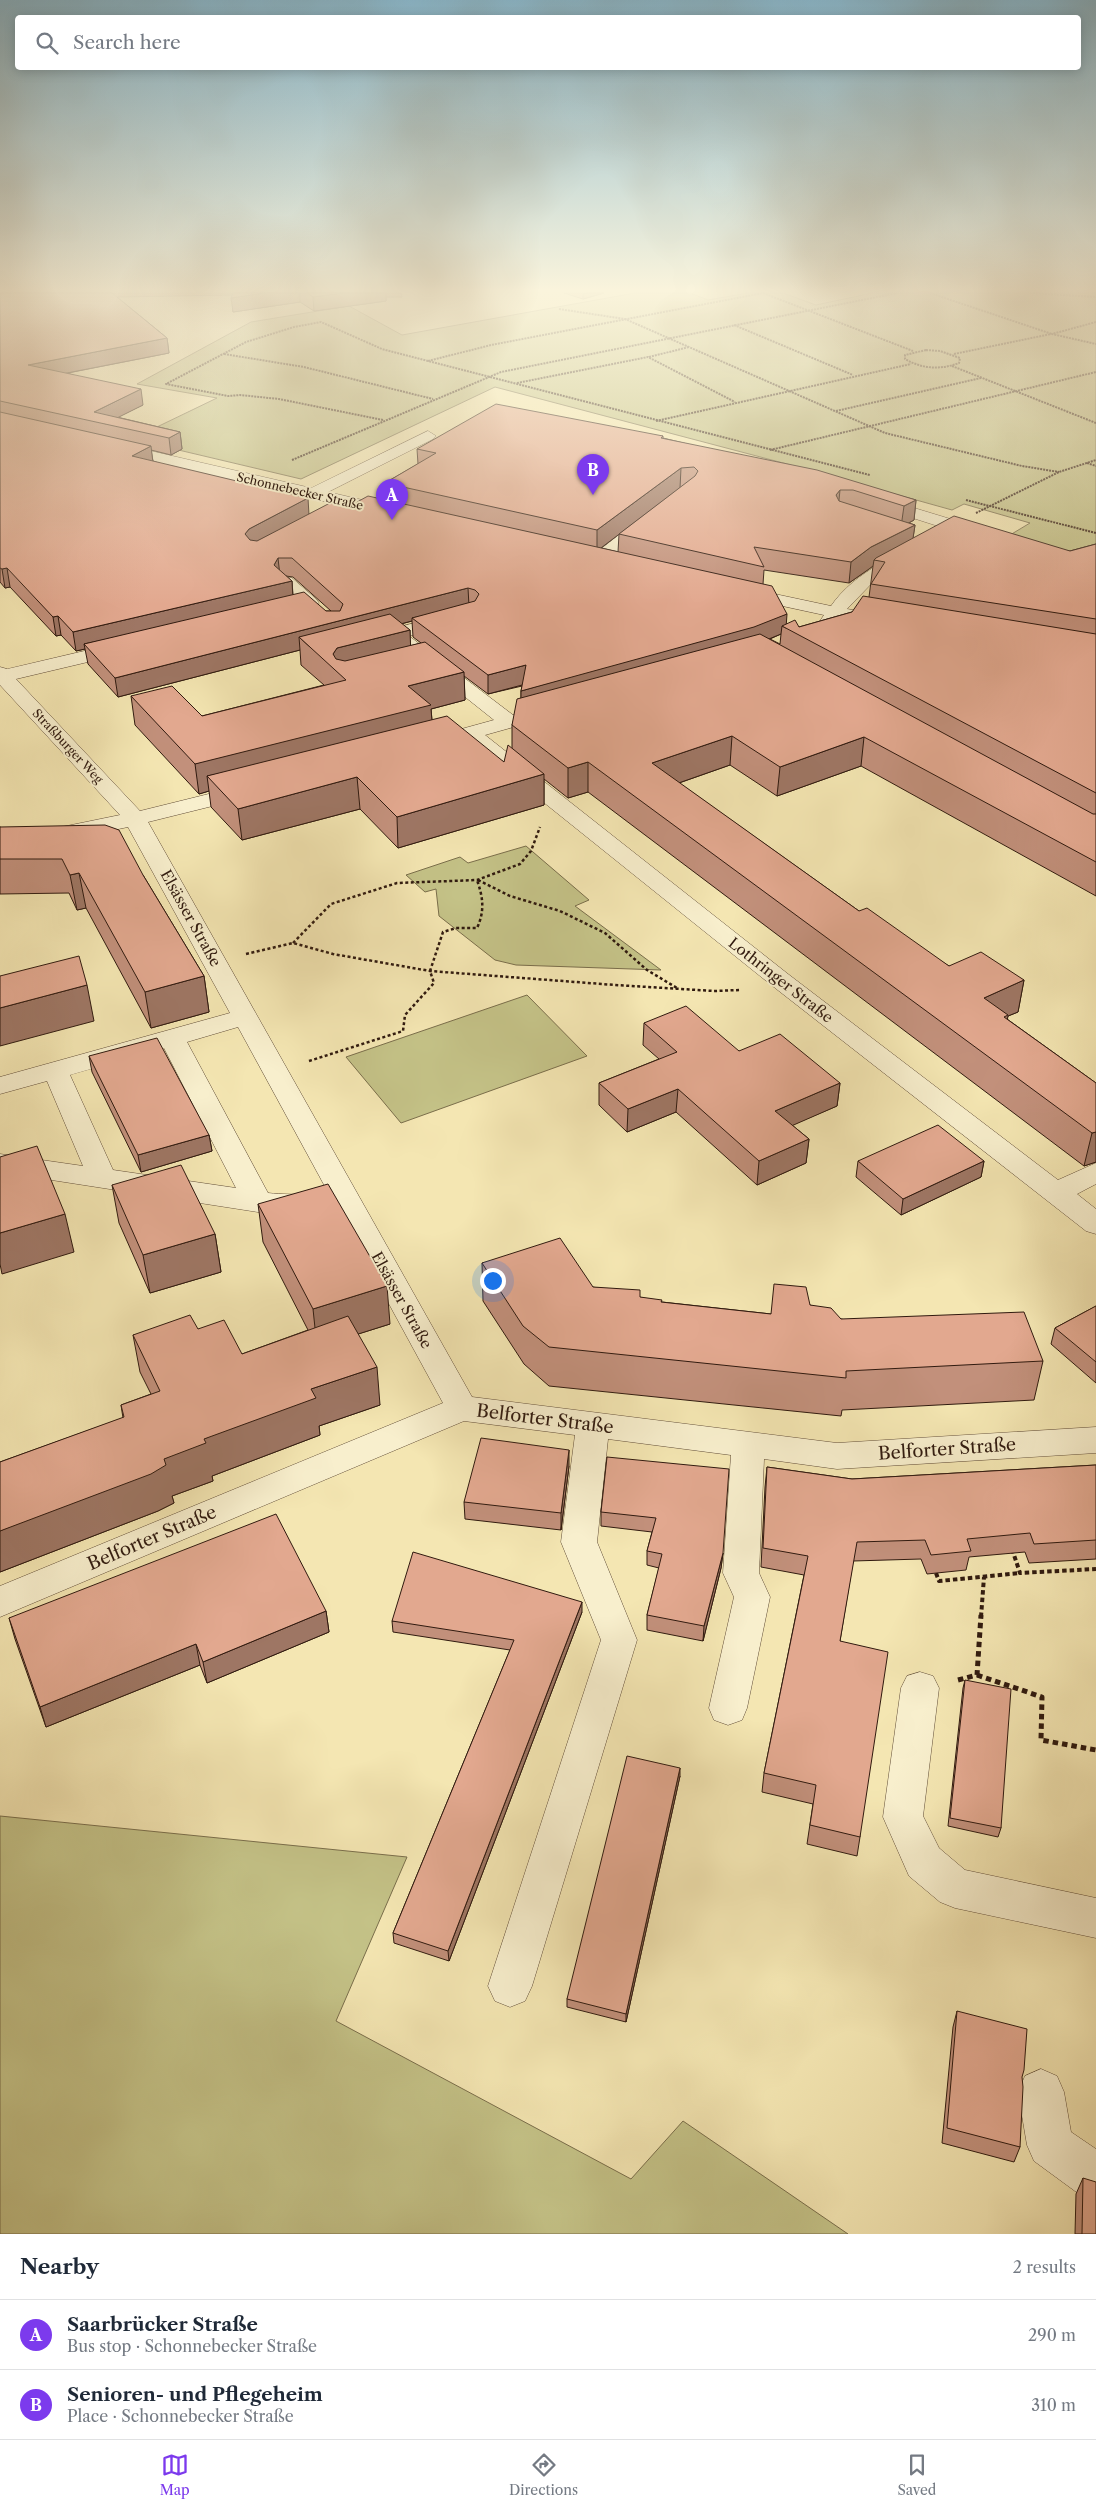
<!DOCTYPE html>
<meta charset="utf-8">
<style>
:root{--surface:#fff;--page:#f2f2f3;--text:#1f2937;--muted:#747a83;--line:#e0e1e3;--accent:#7c3aed}
body{margin:0;font-family:"Libre Caslon Text",serif;background:var(--page);color:var(--text)}
.you{position:absolute;left:492px;top:1280px;width:18px;height:18px;margin:-12px;border:4px solid #fff;border-radius:50%;background:#1a73e8;box-shadow:0 0 0 8px #1a73e833}
.badge{display:grid;place-items:center;width:32px;height:32px;border-radius:50%;background:var(--accent);color:#fff;font-size:16px;font-weight:700}
.pin{position:absolute;translate:-50% -41px;filter:drop-shadow(0 1px 2px #0008)}
.pin::after{content:'';position:absolute;top:26px;width:18px;height:15px;background:inherit;clip-path:polygon(0 0,100% 0,50% 100%)}
.list{margin:0;padding:0;list-style:none}
h2{display:flex;justify-content:space-between;align-items:center;height:65px;margin:0;padding:0 20px;font-size:21px}
h2 small{font-size:16px;font-weight:400;color:var(--muted)}
.list li{display:grid;grid-template-columns:32px 1fr auto;gap:15px;align-items:center;box-sizing:border-box;height:70px;padding:0 20px;border-top:1px solid var(--line)}
.list b{display:block;font-size:19px;white-space:nowrap}
.list p{margin:0;font-size:16px;white-space:nowrap;color:var(--muted)}
.list em{font-size:16px;font-style:normal;color:var(--muted)}
.icon{flex:none;width:28px;height:28px;fill:none;stroke:currentColor;stroke-width:2;stroke-linecap:round;stroke-linejoin:round}
.map{position:relative;flex:none;width:1096px;height:2234px;overflow:hidden}
.search{position:absolute;background:var(--surface);box-shadow:0 2px 12px #0003;left:15px;right:15px;top:15px;height:55px;display:flex;align-items:center;gap:12px;box-sizing:border-box;padding:0 18px;border-radius:5px;color:var(--muted);font-size:19px}
.sheet{height:205px;background:var(--surface)}
nav{display:flex;justify-content:space-around;align-items:center;box-sizing:border-box;height:70px;border-top:1px solid var(--line);background:var(--surface);font-size:14px;color:var(--muted)}
nav a{display:grid;justify-items:center;gap:2px}
nav .on{color:var(--accent)}
.map>svg:first-child{display:block}
.green{fill:#c4c287;stroke:#7a6e4b}
.lines{fill:none;stroke-linecap:round;stroke-linejoin:round}
.minor-casing{stroke:#614d38;stroke-width:1}
.path-far3{stroke:#301a0f;stroke-width:2;stroke-dasharray:2 1;stroke-linecap:butt}
.path-far2{stroke:#301a0f;stroke-width:2.5;stroke-dasharray:3 2.5;stroke-linecap:butt}
.path-far1{stroke:#301a0f;stroke-width:4;stroke-dasharray:4.5 3;stroke-linecap:butt}
.path{stroke:#301a0f;stroke-width:5;stroke-dasharray:5.5 4;stroke-linecap:butt}
.minor{fill:#f8efcd;fill-rule:evenodd}
.wall{fill:#c2907b;stroke:#301a0f;fill-rule:evenodd}
.shaded-wall{fill:#9e7664;stroke:#301a0f}
.building{fill:#e2a88f;stroke:#301a0f}
.labels{text-anchor:middle;dominant-baseline:central;stroke-width:4;stroke-linejoin:round;paint-order:stroke}
.far-street-label{font-size:12px;fill:#301a0f;stroke:#f8efcd}
.street-label{font-size:15px;fill:#301a0f;stroke:#f8efcd}
.near-street-label{font-size:18px;fill:#301a0f;stroke:#f8efcd}
</style>
<div class="map">
<svg width="1096" height="2234" viewBox="0 0 1096 2234">
<rect width="100%" height="100%" fill="#f4e6b2"/>
<filter id="stains"><feTurbulence type="fractalNoise" baseFrequency=".004" numOctaves="4"/><feColorMatrix values="0 0 0 0 .2 0 0 0 0 .09 0 0 0 0 .02 0 0 0 .5 -.17"/></filter>
<radialGradient id="worn" r=".72"><stop offset=".6" stop-color="#630" stop-opacity="0"/><stop offset="1" stop-color="#630" stop-opacity=".3"/></radialGradient>
<!-- green -->
<g class="green">
<polygon points="635,293 690,293 708,300 748,293 783,293 816,305 872,293 1096,293 1096,567 1005,538 1030,523 964,504 952,510 787,464 495,387 301,479 132,439 217,398 137,384 251,322 349,306 402,335"/>
<polygon points="526,846 589,900 575,906 661,970 516,965 495,960 439,916 436,889 425,892 406,875 460,857 468,863"/>
<polygon points="527,995 587,1056 401,1123 346,1057"/>
<polygon points="0,1816 407,1857 336,2021 631,2179 683,2121 848,2234 0,2234"/>
</g>
<g class="lines">
<defs>
<g id="minor">
<polygon points="428,431 436,436 433,439 328,492 397,508 399,512 397,516 391,517 116,453 108,448 116,443 311,488"/>
<path d="M878 497 957 521 959 525 947 543 872 583 847 609 888 616 890 620 888 624 881 626 840 618 834 628H820L818 624 824 615 736 596 733 592 736 588 742 587 831 606C855 571 898 555 935 535L941 527 872 505 870 502 872 499Z"/>
<polygon points="648,516 654,517 656,521 654,525 604,564 592,564 589,560 592,556 642,517"/>
<polygon points="286,577 292,578 316,599 319,603 316,607 304,607 280,586 277,582 280,578"/>
<polygon points="449,614 456,616 458,620 456,624 409,636 513,715 550,705 557,707 560,711 557,715 485,735 788,974 1058,1180 1096,1163 1096,1184 1077,1194 1096,1209 1096,1234 1086,1231 770,984 466,740 432,749 425,747 422,743 425,739 494,720 386,634 388,630"/>
<path d="M123 642 130 644 132 648 130 652 16 679 140 811 245 785 253 786 256 791 253 796 148 822 472 1397 837 1443 1096 1427V1453L837 1469 764 1459 759 1573 770 1597 747 1708 742 1720 728 1725 714 1720 709 1708 734 1597 723 1573 731 1455 608 1439 597 1542 637 1640 532 1986 525 2001 510 2007 495 2001 488 1986 601 1640 561 1542 575 1435 464 1421 0 1617V1586L443 1403 238 1027 187 1042 268 1193C282 1195 297 1193 310 1197L315 1204 310 1211 292 1216 258 1212 0 1172V1154L83 1166 47 1081 0 1094V1077L230 1013 128 827 13 851H0V837H13L120 815 0 685V667L7 669ZM164 1048 236 1188 113 1170 70 1075Z"/>
<polygon points="920,1672 933,1676 939,1688 923,1816 939,1848 965,1870 1096,1898 1096,1938 955,1908 940,1902 909,1876 883,1817 901,1688 907,1676"/>
<polygon points="1041,2069 1057,2076 1064,2092 1071,2132 1096,2149 1096,2200 1079,2194 1034,2161 1027,2145 1018,2092 1025,2076"/>
</g>
</defs>
<!-- minor casing -->
<use href="#minor" class="minor-casing"/>
<!-- path-far3 -->
<g class="path-far3">
<polyline points="763,293 913,351"/>
<polyline points="930,293 1052,334"/>
<polyline points="1033,293 1096,297"/>
<polyline points="559,309 625,319 885,433 1022,466 1059,472"/>
<polyline points="1096,322 1052,334 1096,344"/>
<polyline points="734,325 853,375"/>
<path d="M926 350 940 351 960 358 959 363C941 370 922 369 905 359V355Z"/>
<polyline points="224,354 304,367 433,399"/>
<polyline points="954,354 1051,334"/>
<polyline points="649,357 689,347"/>
<polyline points="428,361 491,345 763,293"/>
<polyline points="952,366 1096,423"/>
<polyline points="517,383 648,357 735,402"/>
<polyline points="836,411 981,378"/>
<polyline points="383,420 279,399 240,395 228,396 166,384 246,342 294,327 321,322 382,349 870,475"/>
<polyline points="656,421 911,364"/>
<polyline points="770,450 1096,372"/>
<polyline points="292,460 501,372 897,293"/>
<polyline points="1087,463 1096,466"/>
<polyline points="966,500 1096,533"/>
<polyline points="976,513 1059,472 1096,460"/>
</g>
<!-- path-far2 -->
<g class="path-far2">
<polyline points="478,880 510,896 560,911 605,933 647,970 677,988"/>
<polyline points="293,943 331,904 397,883 477,880 520,864 531,851 540,827"/>
<polyline points="246,954 293,943 333,954 430,971 615,985 714,991 740,990"/>
<path d="M309 1061 403 1031 405 1015 434 983 430 971 443 932 456 928H477C485 911 483 897 477 880"/>
</g>
<!-- path-far1 -->
<g class="path-far1">
<polyline points="1012,1549 1020,1573 1096,1569"/>
<polyline points="936,1573 939,1581 1020,1573"/>
<polyline points="981,1617 984,1577"/>
</g>
<!-- path -->
<g class="path">
<polyline points="977,1675 1042,1697 1041,1740 1096,1750"/>
<polyline points="958,1680 977,1675 981,1615"/>
</g>
<!-- minor -->
<use href="#minor" class="minor"/>
</g>
<!-- wall -->
<g class="wall">
<path d="M0 293H401L402 297H386V301L314 311 300 302 233 312 232 295 117 297 167 338 169 353 68 373 143 405 117 417 180 432 182 449 171 455 151 450 153 461 309 514 348 507 386 500 385 483 418 464 417 449 663 436V438L916 500 914 520 909 523 915 525 913 538 1070 551 1096 544V896L861 766 777 796 730 765 679 783 859 911 949 966 1024 980 1018 1012 1008 1016 1007 1019 1096 1083V1162L1084 1166 588 792 568 798 544 779V805L398 848 360 809 242 840 211 807 209 791 199 794 135 725 131 696 202 716 324 685 301 665 300 650 118 697 88 664 85 649 76 651 61 635 56 636 10 587 5 588 0 582ZM619 534 618 552 601 548ZM873 566 869 597 852 612 799 627 786 624 763 584 764 570 849 583 869 569ZM286 576 293 577 331 611H326L293 595 292 581ZM412 621 413 637 421 643 410 646V630L401 624ZM781 634 780 644 770 639ZM464 676 488 694 522 686 521 691V698L512 725V749L504 762 432 720 431 709 465 700Z"/>
<polygon points="564,293 604,293 583,299"/>
<polygon points="0,827 143,875 204,976 209,1012 151,1028 86,908 77,910 69,893 0,894"/>
<polygon points="644,1023 739,1051 840,1083 837,1106 792,1125 809,1139 806,1163 757,1185 676,1112 627,1132 599,1105 599,1083 659,1059 643,1045"/>
<polygon points="89,1056 209,1135 212,1151 141,1172 92,1072"/>
<polygon points="858,1161 984,1161 981,1177 901,1215 856,1177"/>
<polygon points="112,1185 215,1234 221,1272 150,1293 119,1223"/>
<polygon points="258,1204 390,1324 358,1334 380,1405 319,1426 320,1435 212,1476 213,1481 172,1496 174,1503 158,1511 0,1572 0,1462 123,1418 121,1405 151,1394 140,1372 133,1335 198,1329 242,1354 308,1330 263,1242"/>
<polygon points="482,1263 662,1302 771,1314 810,1305 841,1319 1043,1361 1034,1400 842,1410 841,1416 549,1386 524,1364 483,1301"/>
<polygon points="1096,1306 1096,1383 1051,1344 1055,1328"/>
<polygon points="607,1457 723,1553 721,1568 703,1641 647,1630 647,1615 659,1568 647,1565 647,1551 652,1532 601,1526 601,1512"/>
<polygon points="1096,1465 1096,1559 1029,1563 1025,1552 969,1557 966,1570 927,1574 921,1559 853,1561 840,1641 860,1837 857,1856 807,1844 813,1804 762,1792 764,1773 804,1575 761,1567 765,1487 767,1467 852,1479"/>
<polygon points="569,1466 561,1530 465,1519 464,1502"/>
<polygon points="326,1611 329,1632 207,1683 200,1665 46,1727 15,1639 9,1618"/>
<polygon points="582,1612 449,1961 394,1943 393,1933 510,1650 393,1632 392,1621"/>
<polygon points="965,1680 1001,1828 998,1837 948,1826 963,1688"/>
<polygon points="680,1776 626,2022 567,2007 567,1999"/>
<polygon points="957,2011 1020,2147 1014,2162 942,2143 953,2027"/>
<polygon points="1083,2178 1096,2234 1075,2234 1076,2194"/>
</g>
<!-- shaded-wall -->
<g class="shaded-wall">
<polygon points="265,293 300,293 300,302 233,312 231,298"/>
<polygon points="343,293 386,293 386,301 314,311 313,297"/>
<polygon points="587,293 604,293 583,299 583,294"/>
<polygon points="167,338 169,353 31,380 28,365"/>
<polygon points="141,389 143,405 105,424 94,412"/>
<polygon points="180,432 182,449 171,455 169,438"/>
<polygon points="151,446 153,463 132,456"/>
<polygon points="681,468 680,488 597,551 597,530"/>
<polygon points="840,490 838,510 836,495"/>
<polygon points="308,498 309,515 251,546 245,534 249,529"/>
<polygon points="916,500 914,520 901,527 904,506"/>
<polygon points="915,525 912,545 874,560 873,566 869,569 849,583 851,562 871,547"/>
<polygon points="278,558 280,576 274,565"/>
<polygon points="7,568 10,587 5,588 2,569"/>
<polygon points="292,581 293,600 84,644 85,649 76,651 73,632"/>
<polygon points="468,588 469,606 412,618 412,621 310,647 299,637 300,650 118,697 115,678"/>
<polygon points="787,614 786,628 782,626 781,634 752,646 521,710 521,691"/>
<polygon points="58,616 61,635 56,636 53,617"/>
<polygon points="410,630 411,658 342,676 333,654 337,648"/>
<polygon points="526,665 526,684 488,694 488,675"/>
<polygon points="464,672 465,700 431,709 433,734 207,776 209,791 199,794 195,764 408,686"/>
<polygon points="732,736 730,765 650,793 652,763"/>
<polygon points="864,737 861,766 777,796 780,767"/>
<polygon points="588,762 588,792 568,798 568,768"/>
<polygon points="544,774 544,805 398,848 397,817"/>
<polygon points="357,777 360,809 242,840 238,809"/>
<polygon points="79,873 86,908 77,910 70,875"/>
<polygon points="204,976 209,1012 151,1028 145,992"/>
<polygon points="1024,980 1018,1012 1008,1016 1002,1048 984,998"/>
<polygon points="87,985 94,1021 0,1046 0,1008"/>
<polygon points="840,1083 837,1106 773,1134 775,1111"/>
<polygon points="678,1089 676,1112 627,1132 628,1109"/>
<polygon points="1096,1132 1096,1162 1084,1166 1092,1133"/>
<polygon points="209,1135 212,1151 141,1172 138,1155"/>
<polygon points="809,1139 806,1163 757,1185 759,1161"/>
<polygon points="984,1161 981,1177 901,1215 903,1199"/>
<polygon points="65,1214 74,1252 2,1274 0,1264 0,1233"/>
<polygon points="215,1234 221,1272 150,1293 143,1255"/>
<polygon points="387,1286 390,1324 317,1347 313,1309"/>
<polygon points="377,1367 380,1405 319,1426 320,1435 212,1476 213,1481 172,1496 174,1503 158,1511 0,1572 0,1531 164,1459 204,1439 311,1389"/>
<polygon points="569,1450 569,1466 561,1530 561,1513"/>
<polygon points="723,1553 721,1568 703,1641 704,1626"/>
<polygon points="582,1602 582,1612 449,1961 448,1951"/>
<polygon points="326,1611 329,1632 207,1683 203,1662"/>
<polygon points="196,1644 200,1665 46,1727 40,1707"/>
<polygon points="680,1768 680,1776 626,2022 626,2014"/>
</g>
<!-- building -->
<g class="building">
<polygon points="0,293 112,293 167,338 28,365 141,389 94,412 180,432 169,438 0,401"/>
<polygon points="233,293 265,293 231,298"/>
<polygon points="307,293 343,293 313,297"/>
<polygon points="496,404 663,436 661,438 817,470 916,500 904,506 853,490 840,490 836,495 839,501 915,525 871,547 851,562 754,547 764,567 619,534 695,476 698,471 694,467 681,468 597,530 385,483 436,453 417,449"/>
<polygon points="0,412 151,446 132,456 308,498 249,529 245,534 250,540 257,541 330,503 348,507 368,496 772,586 787,614 754,627 521,691 526,665 488,675 412,618 475,601 479,594 475,590 468,588 115,678 84,644 304,592 326,611 340,611 343,604 292,558 278,558 274,565 292,581 73,632 58,616 53,617 7,568 2,569 0,568"/>
<polygon points="954,516 1070,551 1096,544 1096,619 871,584 885,562 874,560 876,558"/>
<polygon points="863,596 1096,634 1096,793 782,626 795,620 799,627 852,612"/>
<polygon points="390,614 410,630 337,648 333,654 336,659 345,661 425,642 464,672 408,686 431,705 195,764 131,696 172,686 202,716 346,680 299,637"/>
<polygon points="760,634 1093,814 1096,814 1096,862 864,737 780,767 732,736 652,763 859,911 867,908 949,966 981,952 1024,980 984,998 1008,1015 1004,1017 1096,1083 1096,1132 1092,1133 588,762 568,768 512,725 517,699"/>
<polygon points="447,716 504,762 508,745 544,774 397,817 357,777 238,809 207,776"/>
<polygon points="105,825 119,830 143,875 204,976 145,992 79,873 70,875 62,859 0,859 0,827"/>
<polygon points="79,956 87,985 0,1008 0,976"/>
<polygon points="686,1006 739,1051 780,1034 840,1083 775,1111 809,1139 759,1161 678,1089 628,1109 599,1083 677,1052 644,1023"/>
<polygon points="157,1038 209,1135 138,1155 89,1056"/>
<polygon points="938,1125 984,1161 903,1199 858,1161"/>
<polygon points="37,1146 65,1214 0,1233 0,1157"/>
<polygon points="181,1165 215,1234 143,1255 112,1185"/>
<polygon points="328,1184 387,1286 313,1309 258,1204"/>
<polygon points="560,1238 593,1287 640,1290 640,1297 662,1300 661,1302 771,1314 774,1284 806,1287 810,1305 831,1308 841,1319 1024,1312 1043,1361 846,1371 846,1378 549,1347 523,1326 482,1263"/>
<polygon points="1096,1306 1096,1362 1055,1328"/>
<polygon points="190,1315 198,1329 224,1320 242,1354 348,1316 377,1367 311,1389 316,1398 204,1439 206,1443 164,1459 166,1465 151,1474 0,1531 0,1462 124,1417 121,1405 160,1391 133,1335"/>
<polygon points="481,1438 569,1450 561,1513 464,1502"/>
<polygon points="607,1457 729,1469 723,1553 704,1626 647,1615 662,1554 647,1551 656,1518 601,1512"/>
<polygon points="1096,1465 1096,1540 1034,1544 1030,1533 967,1539 971,1551 931,1555 925,1540 857,1542 840,1641 888,1652 860,1837 810,1825 816,1785 764,1773 808,1556 763,1548 767,1467 852,1479"/>
<polygon points="276,1514 326,1611 203,1662 196,1644 40,1707 9,1618"/>
<polygon points="413,1552 582,1602 448,1951 393,1933 514,1640 392,1621"/>
<polygon points="965,1680 1011,1689 1001,1828 950,1818"/>
<polygon points="627,1756 680,1768 626,2014 567,1999"/>
<polygon points="957,2011 1027,2029 1024,2070 1022,2077 1023,2087 1020,2147 947,2128"/>
<polygon points="1083,2178 1096,2182 1096,2234 1082,2234"/>
</g>
<!-- sky -->
<linearGradient id="sky" x2="0" y2="1"><stop stop-color="#89b9cf"/><stop offset="0.48" stop-color="#faf4dc"/><stop offset="1" stop-color="#faf4dc" stop-opacity="0"/></linearGradient>
<rect width="1096" height="605" fill="url(#sky)"/>
<g class="labels">
<!-- far-street labels -->
<g class="far-street-label">
<text transform="translate(300 491) rotate(13)">Schonnebecker Straße</text>
<text transform="translate(68 746) rotate(47)">Straßburger Weg</text>
</g>
<!-- street labels -->
<g class="street-label">
<text transform="translate(191 918) rotate(61)">Elsässer Straße</text>
<text transform="translate(781 980) rotate(38)">Lothringer Straße</text>
<text transform="translate(402 1300) rotate(61)">Elsässer Straße</text>
</g>
<!-- near-street labels -->
<g class="near-street-label">
<text transform="translate(545 1419) rotate(7)">Belforter Straße</text>
<text transform="translate(947 1449) rotate(-4)">Belforter Straße</text>
<text transform="translate(152 1538) rotate(-23)">Belforter Straße</text>
</g>
</g>
<rect width="100%" height="100%" filter="url(#stains)"/>
<rect width="100%" height="100%" fill="url(#worn)"/>
</svg>
<div class="you"></div>
<div class="pin badge" style="left:392px;top:520px">A</div>
<div class="pin badge" style="left:593px;top:495px">B</div>
<div class="search"><svg class="icon" aria-label="search" viewBox="0 0 24 24"><circle cx="10" cy="10" r="6"/><path d="M15 15l6 6"/></svg>Search here</div>
</div>
<section class="sheet">
<h2>Nearby<small>2 results</small></h2>
<ul class="list">
<li><span class="badge">A</span><div><b>Saarbrücker Straße</b><p>Bus stop · Schonnebecker Straße</p></div><em>290 m</em></li>
<li><span class="badge">B</span><div><b>Senioren- und Pflegeheim</b><p>Place · Schonnebecker Straße</p></div><em>310 m</em></li>
</ul>
</section>
<nav>
<a class="on"><svg class="icon" aria-label="map" viewBox="0 0 24 24"><path d="M3 6l6-2 6 2 6-2v14l-6 2-6-2-6 2zM9 4v14M15 6v14"/></svg>Map</a>
<a><svg class="icon" aria-label="directions" viewBox="0 0 24 24"><path d="M12 3l9 9-9 9-9-9zM9 14v-3h6M13 9l2 2-2 2"/></svg>Directions</a>
<a><svg class="icon" aria-label="saved" viewBox="0 0 24 24"><path d="M7 4h10v16l-5-4-5 4z"/></svg>Saved</a>
</nav>
